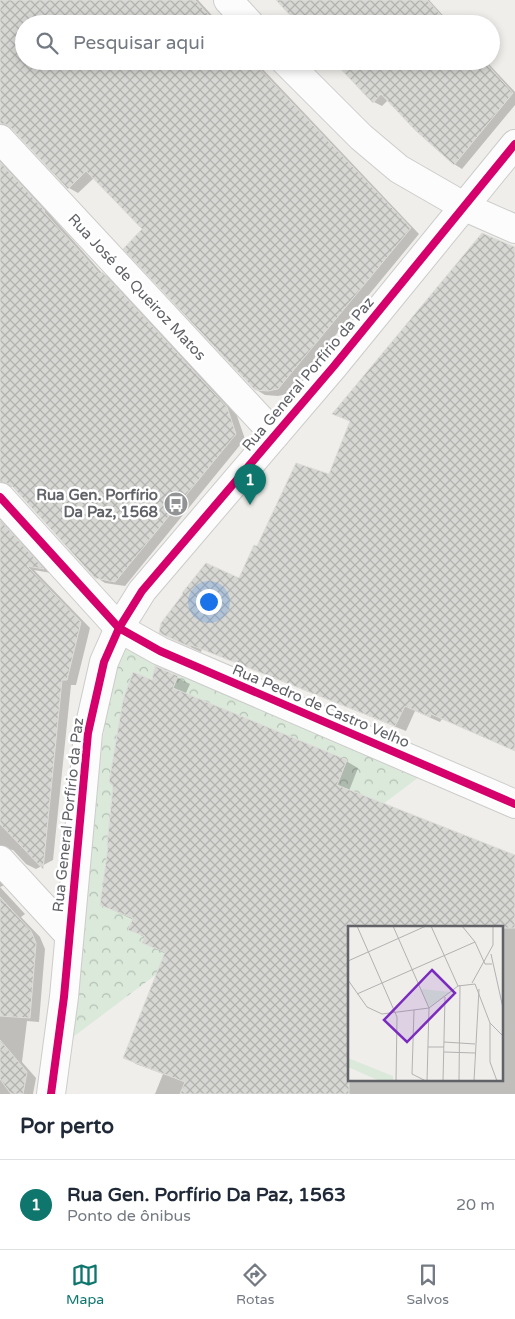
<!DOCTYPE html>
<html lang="pt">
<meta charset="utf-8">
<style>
:root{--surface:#fff;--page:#f2f2f3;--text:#1f2937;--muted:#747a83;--line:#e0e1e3;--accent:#0f766e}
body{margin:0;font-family:"Varela Round",sans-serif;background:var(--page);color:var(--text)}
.you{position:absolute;left:208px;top:601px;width:18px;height:18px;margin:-12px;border:4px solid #fff;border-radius:50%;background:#1a73e8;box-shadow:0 0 0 8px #1a73e833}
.badge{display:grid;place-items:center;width:32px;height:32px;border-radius:50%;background:var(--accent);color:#fff;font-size:16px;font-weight:700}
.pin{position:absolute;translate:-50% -41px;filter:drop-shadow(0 1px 2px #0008)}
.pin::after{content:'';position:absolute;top:26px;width:18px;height:15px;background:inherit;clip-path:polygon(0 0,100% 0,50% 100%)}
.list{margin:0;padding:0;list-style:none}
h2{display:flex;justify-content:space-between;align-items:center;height:65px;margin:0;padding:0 20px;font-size:21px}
h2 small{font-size:16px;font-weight:400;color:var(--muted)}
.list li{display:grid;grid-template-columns:32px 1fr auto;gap:15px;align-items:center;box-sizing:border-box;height:90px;padding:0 20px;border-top:1px solid var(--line)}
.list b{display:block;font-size:19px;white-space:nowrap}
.list p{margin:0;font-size:16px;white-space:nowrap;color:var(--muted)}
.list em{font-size:16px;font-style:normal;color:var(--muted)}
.icon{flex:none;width:28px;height:28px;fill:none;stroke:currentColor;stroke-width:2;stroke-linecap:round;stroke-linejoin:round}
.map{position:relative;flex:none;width:515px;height:1094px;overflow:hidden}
.search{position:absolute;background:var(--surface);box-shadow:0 2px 8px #0003;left:15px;right:15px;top:15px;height:55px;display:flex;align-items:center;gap:12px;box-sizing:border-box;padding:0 18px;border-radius:28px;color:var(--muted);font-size:19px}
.sheet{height:155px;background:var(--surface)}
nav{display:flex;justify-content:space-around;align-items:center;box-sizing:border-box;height:70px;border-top:1px solid var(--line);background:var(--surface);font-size:14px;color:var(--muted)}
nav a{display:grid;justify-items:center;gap:2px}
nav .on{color:var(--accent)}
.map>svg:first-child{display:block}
.park{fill:url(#park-crowns)}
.shadow{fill:#0003;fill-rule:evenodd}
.building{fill:url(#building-cross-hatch);stroke:#deddda}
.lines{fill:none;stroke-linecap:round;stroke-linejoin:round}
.minor-casing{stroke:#cccccb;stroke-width:30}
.minor{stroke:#fdfcfc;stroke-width:28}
.cycleway-casing{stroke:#fff;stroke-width:11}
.cycleway{stroke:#d6006c;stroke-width:8}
.labels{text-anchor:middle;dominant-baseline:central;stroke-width:5;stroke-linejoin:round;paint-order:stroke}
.street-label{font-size:15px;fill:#606267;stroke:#fff}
.poi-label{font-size:15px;font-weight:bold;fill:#606267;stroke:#fff;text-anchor:end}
.inset-road{fill:none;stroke:#b2b2b2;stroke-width:1}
.view{fill:#7b2cbf;fill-opacity:0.15;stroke:#7b2cbf;stroke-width:2.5}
.inset-edge{fill:none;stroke:#606267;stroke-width:2.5}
</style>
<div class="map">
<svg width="515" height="1094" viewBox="0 0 515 1094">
<defs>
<pattern id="park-crowns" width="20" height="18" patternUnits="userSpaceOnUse" patternTransform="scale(1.25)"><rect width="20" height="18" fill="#dae9da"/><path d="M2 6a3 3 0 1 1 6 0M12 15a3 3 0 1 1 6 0" fill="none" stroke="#b4c0b5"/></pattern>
<pattern id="building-cross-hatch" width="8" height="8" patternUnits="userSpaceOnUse" patternTransform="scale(1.25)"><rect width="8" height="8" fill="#d7d7d4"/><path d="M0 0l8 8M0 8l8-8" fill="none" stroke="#b2b2b0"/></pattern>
</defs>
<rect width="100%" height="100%" fill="#efeeea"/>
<!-- park -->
<polygon class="park" points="119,628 431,768 57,1049"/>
<!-- shadow -->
<g class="shadow">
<polygon points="0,0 198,0 220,24 24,24 24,61 255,61 419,234 287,394 278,396 265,395 255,389 144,229 94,178 78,193 69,188 13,129 6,129 0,132"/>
<polygon points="278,0 429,0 451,24 300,24"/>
<polygon points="335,61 486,61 515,92 515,105 462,169 454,164 388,100 382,106 374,102"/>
<polygon points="0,159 54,216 53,218 102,273 111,278 236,413 245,439 125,586 105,583 96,577 13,487 7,486 0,490"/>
<polygon points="515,248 515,751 442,719 440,722 415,711 406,731 202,649 201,652 171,638 240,580 258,548 329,476 351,422 333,413"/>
<polygon points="0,517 51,573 34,570 90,628 76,685 71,685 53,860 36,869 26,864 13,850 7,849 0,853"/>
<path d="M156 667 190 684 185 695 346 761 358 768 349 791 515 857V1094H155L163 1074 136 1064 125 1057 166 954 144 943 146 938 130 929 134 920 102 905ZM349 928H501V1080H349Z"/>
<polygon points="0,878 5,885 0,887"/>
<polygon points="0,887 25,914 21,917 40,937 45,949 39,1022 27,1021 22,1062 36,1078 33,1094 0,1094"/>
</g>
<!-- building -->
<g class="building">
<polygon points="0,0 195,0 217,24 24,24 24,61 252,61 411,228 278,389 268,391 255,390 123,249 142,229 86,171 68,189 11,128 5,124 0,124"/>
<polygon points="276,0 427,0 449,24 298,24"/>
<polygon points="333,61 484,61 513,93 454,165 415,130 381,94 373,103"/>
<polygon points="0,162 45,211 44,212 100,274 102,272 227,407 236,434 115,582 95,578 12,486 5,482 0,482"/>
<polygon points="482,233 515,247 515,751 431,714 430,717 405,706 395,726 191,645 190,647 159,633 161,623 183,594 182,593 206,563 239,578 254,545 257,546 296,463 329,474 350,421 332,414"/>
<polygon points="0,520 44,569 27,566 81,622 67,680 62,680 43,869 0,824"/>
<polygon points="155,666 178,676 173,688 347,760 337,785 515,855 515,928 349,928 349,1094 180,1094 185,1082 123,1058 165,952 142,943 145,936 128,930 133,918 100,905 108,847 107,846 113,786 109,782 123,700 133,672 152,680"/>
<polygon points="0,897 31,931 36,943 30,1018 0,1016"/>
<polygon points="0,1040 27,1072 23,1094 11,1094 0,1079"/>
</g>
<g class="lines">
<defs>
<g id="minor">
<polyline points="228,0 250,24"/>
<polyline points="285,61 361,137 399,169 465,207 515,229"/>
<polyline points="0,139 275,435"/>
<polyline points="0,497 119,628 160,651 515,804"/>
<polyline points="0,860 69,935"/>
<polyline points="51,1094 64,997 88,733 104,662 119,628 142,591 334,366 515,144"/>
</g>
</defs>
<!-- minor casing -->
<use href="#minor" class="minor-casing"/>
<!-- minor -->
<use href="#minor" class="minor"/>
<defs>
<g id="cycleway">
<polyline points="0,497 119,628 160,651 515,804"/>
<polyline points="51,1094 64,997 88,733 104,662 119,628 142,591 334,366 515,144"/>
</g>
</defs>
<!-- cycleway casing -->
<use href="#cycleway" class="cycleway-casing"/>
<!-- cycleway -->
<use href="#cycleway" class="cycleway"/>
</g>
<!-- icons -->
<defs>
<symbol id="bus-disc" viewBox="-11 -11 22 22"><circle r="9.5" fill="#929395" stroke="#fff"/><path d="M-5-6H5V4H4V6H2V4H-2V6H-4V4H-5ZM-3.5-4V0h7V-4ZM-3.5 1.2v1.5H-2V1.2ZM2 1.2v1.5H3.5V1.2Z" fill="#fff"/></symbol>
</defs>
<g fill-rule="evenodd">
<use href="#bus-disc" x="162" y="490" width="28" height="28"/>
</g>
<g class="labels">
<!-- street labels -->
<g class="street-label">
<text transform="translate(137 287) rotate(47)">Rua José de Queiroz Matos</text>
<text transform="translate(308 374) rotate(-50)">Rua General Porfírio da Paz</text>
<text transform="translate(321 706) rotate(23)">Rua Pedro de Castro Velho</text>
<text transform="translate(68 815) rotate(-84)">Rua General Porfírio da Paz</text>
</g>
<!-- poi labels -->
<g class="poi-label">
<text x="158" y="495">Rua Gen. Porfírio<tspan x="158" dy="17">Da Paz, 1568</tspan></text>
</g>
</g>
<!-- overview -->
<g transform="translate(348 926)">
<rect width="155" height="155" fill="#efeeea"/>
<path d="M73 63 103 66 81 82ZM0 132 45 150V155H32L0 141Z" fill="#dae9da"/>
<path class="inset-road" d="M9 0 49 91 48 155M45 0 81 82 79 155M83 0 110 60M114 0 127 16 137 38H144M143 28 155 82M0 35 78 0M0 54 19 81 34 88 81 82 110 60 127 58 142 97V136L149 155M124 57 145 19V0M9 68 127 16M66 84 64 148 78 155M142 97 155 110M96 116 127 118M80 121H96M96 126 127 127M95 155 97 71M111 155 112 59M126 155 131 63"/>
<path class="view" d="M84 44 107 67 59 116 36 94Z"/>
<rect width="155" height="155" class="inset-edge"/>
</g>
</svg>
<div class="you"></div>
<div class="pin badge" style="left:250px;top:505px">1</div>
<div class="search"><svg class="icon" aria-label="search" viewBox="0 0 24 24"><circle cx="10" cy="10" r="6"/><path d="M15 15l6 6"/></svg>Pesquisar aqui</div>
</div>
<section class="sheet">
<h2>Por perto<small></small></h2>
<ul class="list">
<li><span class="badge">1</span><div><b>Rua Gen. Porfírio Da Paz, 1563</b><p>Ponto de ônibus</p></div><em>20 m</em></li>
</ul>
</section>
<nav>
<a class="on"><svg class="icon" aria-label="map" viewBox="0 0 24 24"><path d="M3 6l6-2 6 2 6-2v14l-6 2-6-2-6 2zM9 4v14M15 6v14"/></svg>Mapa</a>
<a><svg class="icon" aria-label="directions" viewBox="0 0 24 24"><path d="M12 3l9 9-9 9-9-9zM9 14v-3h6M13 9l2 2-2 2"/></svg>Rotas</a>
<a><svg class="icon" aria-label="saved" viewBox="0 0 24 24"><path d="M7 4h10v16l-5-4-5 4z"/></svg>Salvos</a>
</nav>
